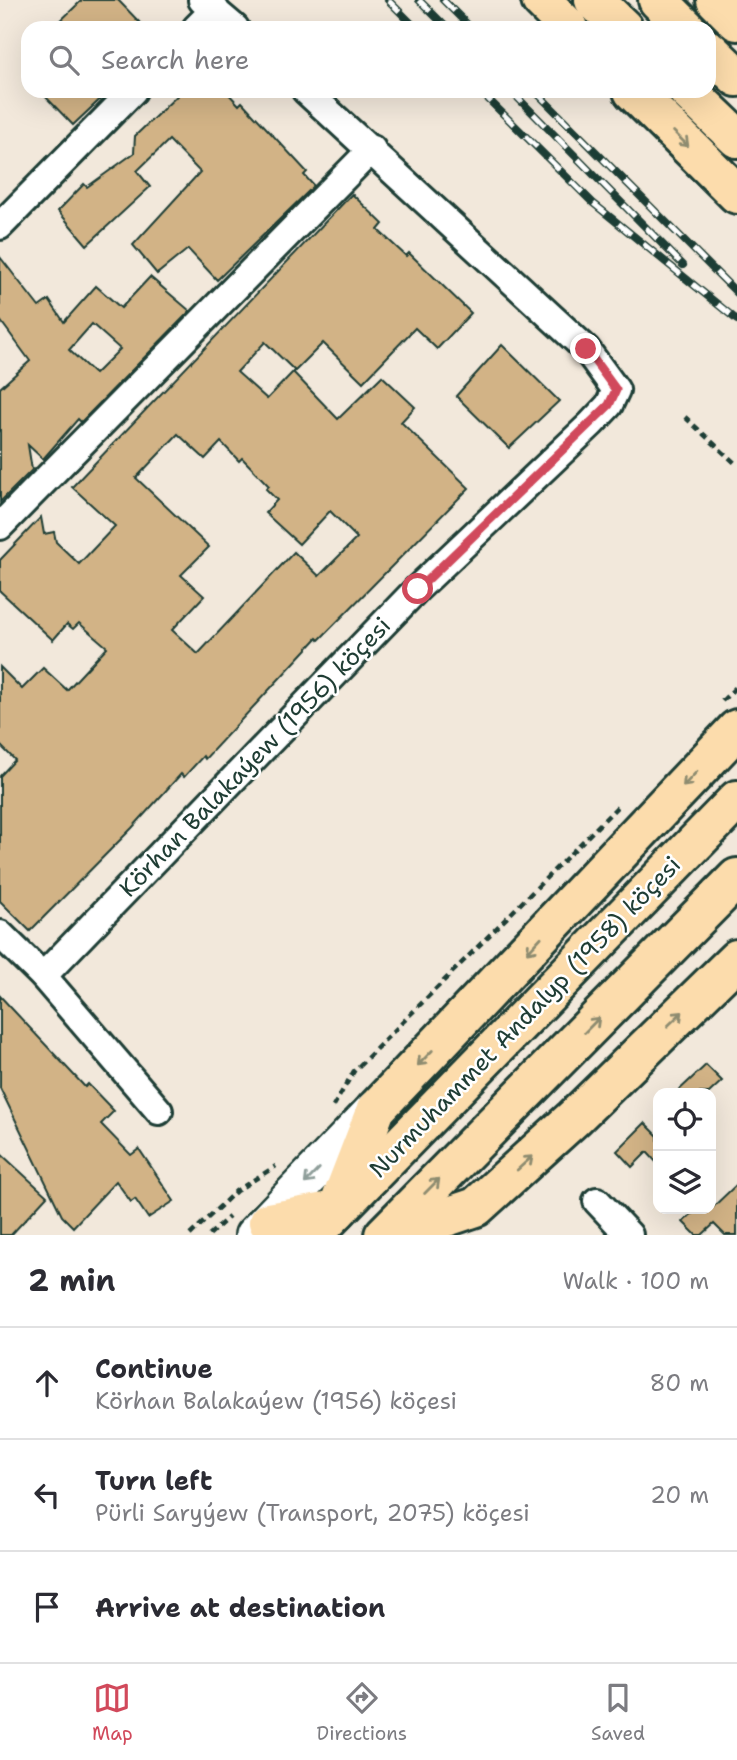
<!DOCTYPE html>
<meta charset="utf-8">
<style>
:root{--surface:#fff;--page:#f7f7f7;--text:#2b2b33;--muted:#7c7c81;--line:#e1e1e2;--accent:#d1495b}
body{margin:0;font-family:"Shantell Sans",sans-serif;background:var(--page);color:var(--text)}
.controls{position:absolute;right:21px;bottom:21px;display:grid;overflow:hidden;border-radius:14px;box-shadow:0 7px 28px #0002}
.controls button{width:63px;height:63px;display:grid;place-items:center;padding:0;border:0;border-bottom:2px solid var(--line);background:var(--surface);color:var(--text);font:35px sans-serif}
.stop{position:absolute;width:21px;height:21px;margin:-16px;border:5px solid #d1495b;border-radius:50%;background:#fff}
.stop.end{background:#d1495b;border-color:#fff;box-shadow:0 2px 7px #0008}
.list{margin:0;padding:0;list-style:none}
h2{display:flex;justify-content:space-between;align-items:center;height:91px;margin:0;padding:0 28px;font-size:30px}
h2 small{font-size:23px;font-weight:400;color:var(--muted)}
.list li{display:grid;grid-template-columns:46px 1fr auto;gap:21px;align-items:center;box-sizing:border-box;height:112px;padding:0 28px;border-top:2px solid var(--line)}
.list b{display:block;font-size:26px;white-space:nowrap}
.list p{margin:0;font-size:23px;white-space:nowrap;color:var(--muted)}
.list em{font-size:23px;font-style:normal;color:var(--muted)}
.icon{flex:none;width:38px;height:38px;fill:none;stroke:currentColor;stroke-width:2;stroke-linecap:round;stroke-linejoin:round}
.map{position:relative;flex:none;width:737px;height:1235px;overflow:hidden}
.search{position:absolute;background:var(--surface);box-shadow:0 7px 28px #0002;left:21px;right:21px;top:21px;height:77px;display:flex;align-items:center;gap:18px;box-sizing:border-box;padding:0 24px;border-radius:21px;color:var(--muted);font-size:26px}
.sheet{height:427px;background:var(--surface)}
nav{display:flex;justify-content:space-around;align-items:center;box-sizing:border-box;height:98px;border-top:2px solid var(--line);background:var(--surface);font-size:19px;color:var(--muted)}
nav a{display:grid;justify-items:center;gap:4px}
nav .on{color:var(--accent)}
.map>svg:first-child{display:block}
.building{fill:#d2b386;stroke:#1f3d34;stroke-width:2;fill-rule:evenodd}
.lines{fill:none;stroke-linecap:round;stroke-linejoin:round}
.street-casing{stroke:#1f3d34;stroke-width:32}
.secondary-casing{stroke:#1f3d34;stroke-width:42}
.primary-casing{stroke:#1f3d34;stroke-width:44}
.highway-casing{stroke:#1f3d34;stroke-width:44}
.path{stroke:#1f3d34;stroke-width:4.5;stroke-dasharray:7 5;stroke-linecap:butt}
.street{stroke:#fff;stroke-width:26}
.secondary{stroke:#fff;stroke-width:37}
.primary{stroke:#fcdcac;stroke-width:38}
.highway{stroke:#fcdcac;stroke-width:38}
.rail-casing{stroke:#1f3d34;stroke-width:8}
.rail{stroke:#fff;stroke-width:5;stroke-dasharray:16;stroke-linecap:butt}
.oneway{stroke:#8e8c70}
.oneway2{stroke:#8f9e9a}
.route{stroke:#d1495b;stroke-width:9}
.labels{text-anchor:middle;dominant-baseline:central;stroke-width:5;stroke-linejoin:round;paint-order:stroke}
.street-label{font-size:24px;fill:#1f3d34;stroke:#fff}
</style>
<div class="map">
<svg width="737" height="1235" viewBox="0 0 737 1235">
<rect width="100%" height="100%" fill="#f2e8db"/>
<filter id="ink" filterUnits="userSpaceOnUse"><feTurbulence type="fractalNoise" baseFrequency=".0143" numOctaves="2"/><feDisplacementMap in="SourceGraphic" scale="14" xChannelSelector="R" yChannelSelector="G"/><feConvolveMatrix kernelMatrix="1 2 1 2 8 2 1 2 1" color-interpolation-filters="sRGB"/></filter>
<g filter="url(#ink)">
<!-- building -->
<g class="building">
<polygon points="82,0 118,0 145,28 53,28"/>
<polygon points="40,91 109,91 73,125"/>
<polygon points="182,91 226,91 239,105 242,102 307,172 304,175 314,186 217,280 188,249 157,274 133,245 200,172 169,140 137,171 150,187 87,245 58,211 84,184 87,187 134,153 135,136"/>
<path d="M352 194 383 224 378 230 406 256 409 253 471 313 437 349 415 328 363 382 323 343 295 371 265 342 237 372 267 399 293 372 338 419 382 376 415 407 401 422 469 488 319 640 317 638 205 759 203 756 184 777 181 774 132 828 30 931 0 901V776L15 760 0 745V667L22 689 43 668 67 690 107 647 79 623 73 629 67 624 53 640 0 591V560L41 517 44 534 54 532 56 542 79 564 115 526 72 487ZM178 434 205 459 221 442 239 461 242 458 269 486 266 489 277 500 265 513 299 544 330 511 357 538 319 576 294 552 198 654 172 630 204 596 181 575 209 547 136 478Z"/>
<path d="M0 257 39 307 49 300 64 322 96 286 121 308 150 277 190 311 81 422 78 419 43 459 28 445 32 470 0 502V388L30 361 0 320ZM92 324 120 349 95 374 69 350Z"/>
<polygon points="502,345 559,401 509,448 456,396"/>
<polygon points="0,996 85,1087 88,1084 114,1111 101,1124 131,1155 139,1149 174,1201 148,1218 135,1199 131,1202 116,1181 73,1227 62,1216 0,1088"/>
<polygon points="706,1065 722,1081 709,1093 676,1093"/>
<polygon points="645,1123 658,1136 658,1164 647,1152 632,1167 617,1151"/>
<polygon points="0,1153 47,1196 11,1235 0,1235"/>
<polygon points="737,1184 737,1235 725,1235 714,1224 702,1235 696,1235 683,1222 697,1209 711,1209"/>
</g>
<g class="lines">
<defs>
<g id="street">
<polyline points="202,0 235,28"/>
<polyline points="196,28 215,9"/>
<polyline points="0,226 133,91"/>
<polyline points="0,526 372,149"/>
<polyline points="0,934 43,976 159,1111"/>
<polyline points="43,976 417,589 591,424 609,405 616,390 586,349 306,91"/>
<polyline points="597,1201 629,1235"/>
</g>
<polyline id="secondary" points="254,1235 375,1109"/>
<g id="primary">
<polyline points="268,1222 337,1210"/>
<polyline points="313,1235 737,800"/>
<polyline points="384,1235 737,878"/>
</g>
<g id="highway">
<polyline points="541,0 569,28"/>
<polyline points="594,0 623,28"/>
<polyline points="658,0 686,28"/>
<polyline points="716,0 737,21"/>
<polyline points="709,50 737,77"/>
<polyline points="633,91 737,194"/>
<polyline points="688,91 737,138"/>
<polyline points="337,1210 376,1109 737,729"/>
<polyline points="393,1235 476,1207 574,1118 737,959"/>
</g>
</defs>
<!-- street casing -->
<use href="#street" class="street-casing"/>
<!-- secondary casing -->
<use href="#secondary" class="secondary-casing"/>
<!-- primary casing -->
<use href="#primary" class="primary-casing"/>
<!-- highway casing -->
<use href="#highway" class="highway-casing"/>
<!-- path -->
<g class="path">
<polyline points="685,417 737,465"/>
<polyline points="722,701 737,686"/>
<polyline points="333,1107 354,1071 617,807"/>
<polyline points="190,1235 236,1191 276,1166"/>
<polyline points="209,1235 229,1217"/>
</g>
<!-- street -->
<use href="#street" class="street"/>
<!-- secondary -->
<use href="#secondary" class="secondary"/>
<!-- primary -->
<use href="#primary" class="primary"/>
<!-- highway -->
<use href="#highway" class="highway"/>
<defs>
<g id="rail">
<polyline points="388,0 416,28"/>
<polyline points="419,0 447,28"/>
<polyline points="443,0 471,28"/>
<polyline points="480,91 593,203 737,320"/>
<polyline points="511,91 683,265"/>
<polyline points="535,91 737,293"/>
</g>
</defs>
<!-- rail casing -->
<use href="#rail" class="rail-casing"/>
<!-- rail -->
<use href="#rail" class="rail"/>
</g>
<!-- one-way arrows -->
<defs><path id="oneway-shaft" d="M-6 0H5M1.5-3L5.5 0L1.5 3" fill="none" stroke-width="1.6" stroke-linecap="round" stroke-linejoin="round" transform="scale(1.75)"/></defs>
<g class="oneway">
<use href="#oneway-shaft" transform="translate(681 139) rotate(45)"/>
<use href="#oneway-shaft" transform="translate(690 779) rotate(133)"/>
<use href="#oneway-shaft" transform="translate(534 945) rotate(133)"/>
<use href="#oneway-shaft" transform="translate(675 1019) rotate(-44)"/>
<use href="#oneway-shaft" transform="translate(592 1025) rotate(-45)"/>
<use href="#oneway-shaft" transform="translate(425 1058) rotate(134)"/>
<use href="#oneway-shaft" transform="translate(525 1163) rotate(-42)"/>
<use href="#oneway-shaft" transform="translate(432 1186) rotate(-45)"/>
</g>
<use class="oneway2" href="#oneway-shaft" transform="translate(312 1176) rotate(134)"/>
</g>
<g class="lines" filter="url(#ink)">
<!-- route -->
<polyline class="route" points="418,589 609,405 616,390 586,349"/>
</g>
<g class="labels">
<!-- street labels -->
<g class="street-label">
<text transform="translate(255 757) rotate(-46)">Körhan Balakaýew (1956) köçesi</text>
<text transform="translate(525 1017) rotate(-46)">Nurmuhammet Andalyp (1958) köçesi</text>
</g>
</g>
</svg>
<div class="controls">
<button><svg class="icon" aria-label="locate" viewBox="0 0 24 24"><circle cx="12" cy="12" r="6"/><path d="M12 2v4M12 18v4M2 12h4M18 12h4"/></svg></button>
<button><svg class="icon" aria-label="layers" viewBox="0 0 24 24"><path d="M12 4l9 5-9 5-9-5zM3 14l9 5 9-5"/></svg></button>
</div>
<div class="stop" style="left:418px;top:589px"></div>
<div class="stop end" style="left:586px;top:349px"></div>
<div class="search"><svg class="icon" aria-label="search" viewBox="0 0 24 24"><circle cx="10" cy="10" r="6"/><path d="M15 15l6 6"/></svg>Search here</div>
</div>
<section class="sheet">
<h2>2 min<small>Walk · 100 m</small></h2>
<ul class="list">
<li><svg class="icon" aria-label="ahead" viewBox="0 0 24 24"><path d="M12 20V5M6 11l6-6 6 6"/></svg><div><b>Continue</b><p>Körhan Balakaýew (1956) köçesi</p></div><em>80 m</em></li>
<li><svg class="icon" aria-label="left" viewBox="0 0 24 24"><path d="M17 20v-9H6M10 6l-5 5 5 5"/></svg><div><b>Turn left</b><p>Pürli Saryýew (Transport, 2075) köçesi</p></div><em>20 m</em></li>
<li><svg class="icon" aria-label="arrive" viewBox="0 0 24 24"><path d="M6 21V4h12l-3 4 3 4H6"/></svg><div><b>Arrive at destination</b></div></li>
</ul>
</section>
<nav>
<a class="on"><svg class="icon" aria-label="map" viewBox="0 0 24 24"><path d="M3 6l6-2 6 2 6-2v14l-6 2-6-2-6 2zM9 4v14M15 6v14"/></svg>Map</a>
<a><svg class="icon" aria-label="directions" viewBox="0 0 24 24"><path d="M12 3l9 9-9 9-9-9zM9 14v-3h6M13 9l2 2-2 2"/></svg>Directions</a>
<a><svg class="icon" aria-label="saved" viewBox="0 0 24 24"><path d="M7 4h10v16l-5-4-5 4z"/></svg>Saved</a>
</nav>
